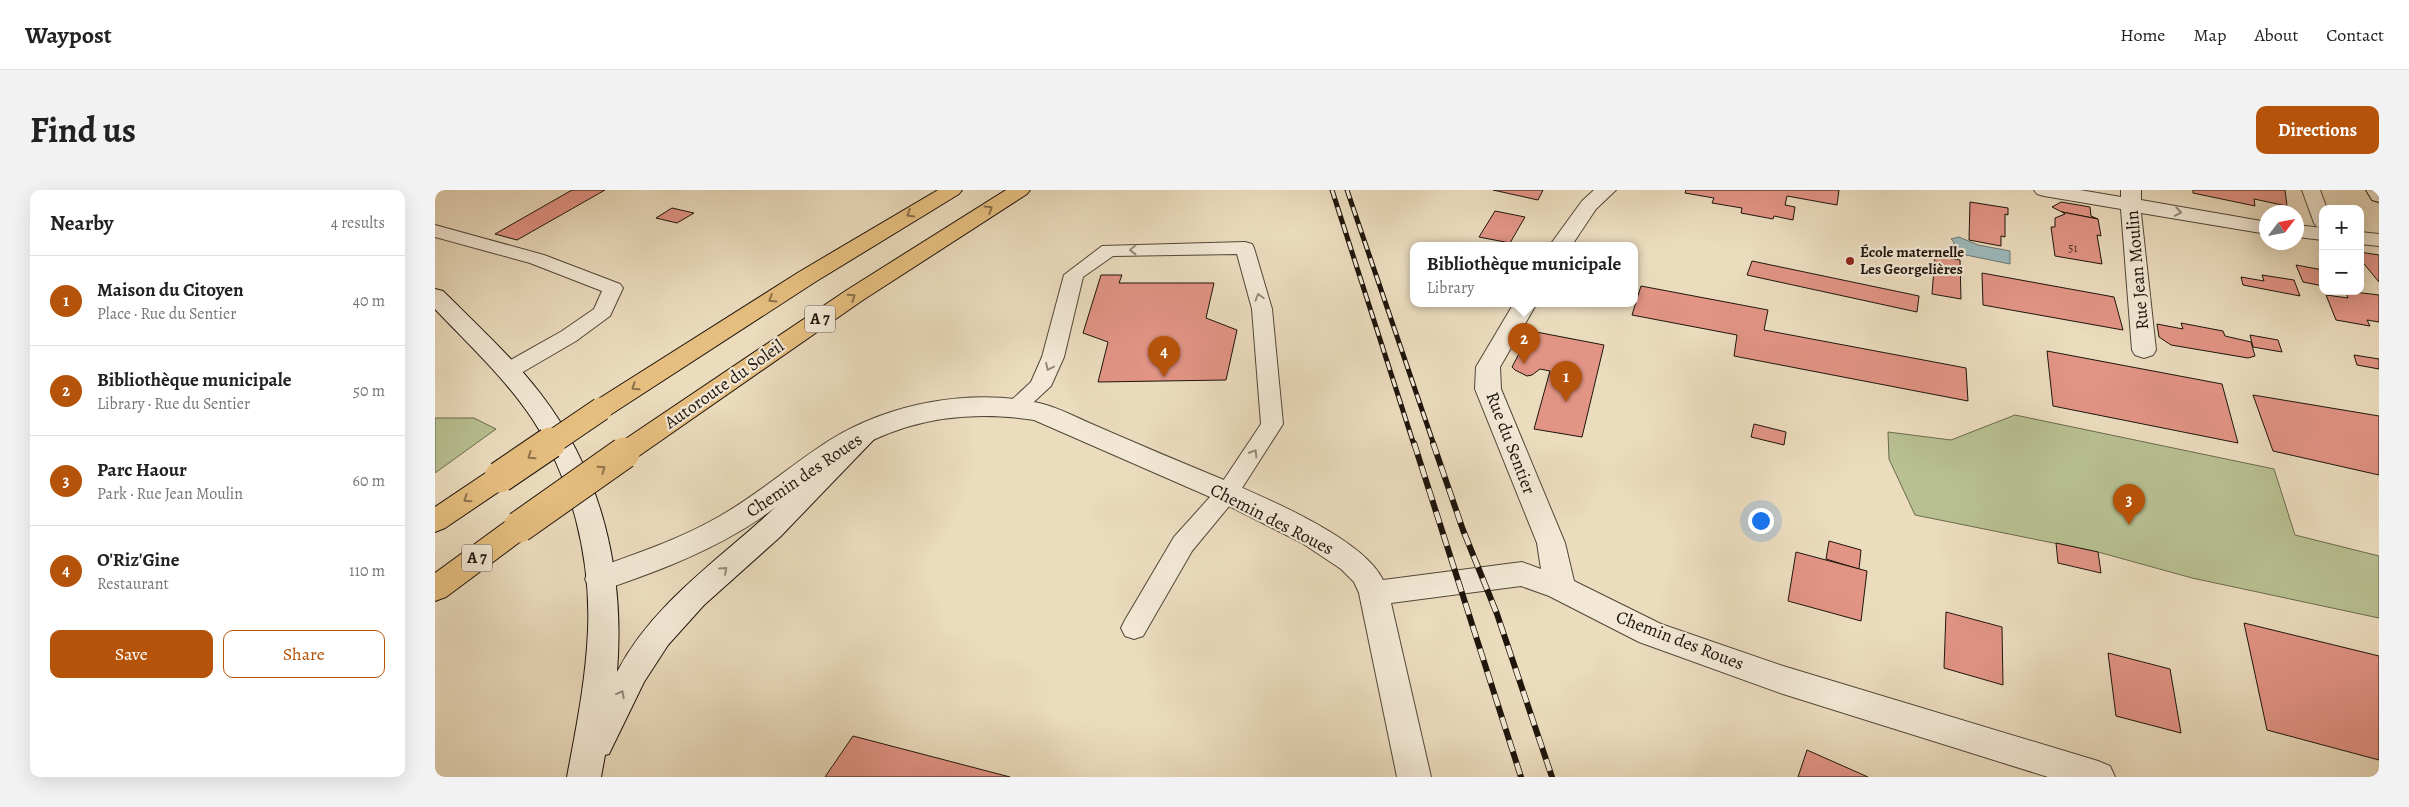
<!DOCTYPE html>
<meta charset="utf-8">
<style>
:root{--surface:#fff;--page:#f2f2f2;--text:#222;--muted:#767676;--line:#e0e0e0;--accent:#b45309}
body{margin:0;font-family:Alegreya,serif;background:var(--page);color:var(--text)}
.controls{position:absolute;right:15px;top:15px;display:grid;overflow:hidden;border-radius:10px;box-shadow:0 5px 20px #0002}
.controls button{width:45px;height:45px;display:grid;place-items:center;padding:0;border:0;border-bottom:1px solid var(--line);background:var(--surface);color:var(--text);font:25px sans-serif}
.compass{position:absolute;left:1824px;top:15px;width:45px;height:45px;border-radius:50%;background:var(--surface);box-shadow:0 5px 20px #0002;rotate:58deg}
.you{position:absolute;left:1325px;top:330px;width:18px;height:18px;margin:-12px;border:4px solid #fff;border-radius:50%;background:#1a73e8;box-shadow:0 0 0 8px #1a73e833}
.badge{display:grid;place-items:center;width:32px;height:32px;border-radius:50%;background:var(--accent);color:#fff;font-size:16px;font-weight:700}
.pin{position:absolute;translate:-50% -41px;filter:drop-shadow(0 1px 2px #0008)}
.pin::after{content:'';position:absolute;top:26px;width:18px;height:15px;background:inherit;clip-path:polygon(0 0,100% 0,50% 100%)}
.popup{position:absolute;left:975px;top:52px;width:228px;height:65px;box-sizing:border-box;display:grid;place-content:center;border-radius:10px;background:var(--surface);filter:drop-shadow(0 1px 4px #0005);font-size:16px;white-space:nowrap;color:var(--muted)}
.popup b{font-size:19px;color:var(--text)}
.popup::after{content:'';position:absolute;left:50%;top:100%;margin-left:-10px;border:10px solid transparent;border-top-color:var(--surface)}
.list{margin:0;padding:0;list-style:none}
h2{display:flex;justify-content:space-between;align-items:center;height:65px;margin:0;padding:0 20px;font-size:21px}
h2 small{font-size:16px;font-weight:400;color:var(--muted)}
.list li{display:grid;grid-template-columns:32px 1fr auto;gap:15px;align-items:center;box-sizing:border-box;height:90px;padding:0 20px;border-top:1px solid var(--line)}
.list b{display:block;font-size:19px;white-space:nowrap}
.list p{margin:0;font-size:16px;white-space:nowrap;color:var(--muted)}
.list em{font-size:16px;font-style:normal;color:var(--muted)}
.actions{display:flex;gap:10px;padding:15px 20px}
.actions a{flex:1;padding:11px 0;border:1px solid var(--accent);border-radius:10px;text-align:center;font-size:18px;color:var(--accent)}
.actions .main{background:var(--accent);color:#fff}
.map{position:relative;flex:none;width:1944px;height:587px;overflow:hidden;border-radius:10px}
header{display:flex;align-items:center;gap:30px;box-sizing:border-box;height:70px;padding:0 25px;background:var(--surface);border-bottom:1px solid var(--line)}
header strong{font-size:24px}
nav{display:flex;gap:28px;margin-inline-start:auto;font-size:18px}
.intro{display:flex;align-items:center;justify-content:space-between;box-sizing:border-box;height:120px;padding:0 30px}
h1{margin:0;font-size:35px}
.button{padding:12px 22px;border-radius:10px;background:var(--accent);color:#fff;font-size:18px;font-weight:700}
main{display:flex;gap:30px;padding:0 30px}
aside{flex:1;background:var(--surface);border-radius:10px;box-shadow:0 5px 20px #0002}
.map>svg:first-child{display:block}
.green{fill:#b8c091;stroke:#6b6a4e}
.water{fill:#9cb9bb;stroke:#6a7775}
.building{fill:#e29485;stroke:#1e150c}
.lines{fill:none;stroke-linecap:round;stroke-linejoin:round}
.lane-casing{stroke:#514738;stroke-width:2}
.street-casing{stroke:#514738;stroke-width:2}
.secondary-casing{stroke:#1e150c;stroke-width:2}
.highway-casing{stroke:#1e150c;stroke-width:2}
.lane{fill:#f2e8d5;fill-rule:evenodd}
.street{fill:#f2e8d5;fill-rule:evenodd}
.secondary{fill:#f2e8d5;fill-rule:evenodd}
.highway{fill:#e6be7f;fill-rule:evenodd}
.rail-far1-casing{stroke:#1e150c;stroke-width:5}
.rail-casing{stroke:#1e150c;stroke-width:6}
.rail-far1{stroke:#f2e8d5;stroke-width:3;stroke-dasharray:9;stroke-linecap:butt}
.rail{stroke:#f2e8d5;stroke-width:4.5;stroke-dasharray:12;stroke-linecap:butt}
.highway-bridge-far1-casing{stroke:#1e150c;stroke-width:25;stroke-linecap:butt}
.highway-bridge-casing{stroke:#1e150c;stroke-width:33;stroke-linecap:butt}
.highway-bridge-far1{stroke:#e6be7f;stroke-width:23}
.highway-bridge{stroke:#e6be7f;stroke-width:31}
.oneway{stroke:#8c724b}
.oneway2{stroke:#93897b}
.poi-dot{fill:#8f2418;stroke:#f2e8d5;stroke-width:2}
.labels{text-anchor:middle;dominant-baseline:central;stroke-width:4.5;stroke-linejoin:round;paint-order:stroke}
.far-number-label{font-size:12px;fill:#4f352a}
.far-poi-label{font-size:15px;font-weight:bold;fill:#1e150c;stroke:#f2e8d5;text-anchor:start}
.shield{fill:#f2e8d5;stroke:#5e5448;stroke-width:1}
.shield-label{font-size:16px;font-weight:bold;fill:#1e150c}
.street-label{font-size:18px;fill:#1e150c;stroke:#f2e8d5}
</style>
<header>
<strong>Waypost</strong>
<nav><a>Home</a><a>Map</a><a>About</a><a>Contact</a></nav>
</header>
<div class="intro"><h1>Find us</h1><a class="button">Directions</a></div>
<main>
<aside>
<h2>Nearby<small>4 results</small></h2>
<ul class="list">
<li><span class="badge">1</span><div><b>Maison du Citoyen</b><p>Place · Rue du Sentier</p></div><em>40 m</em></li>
<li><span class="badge">2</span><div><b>Bibliothèque municipale</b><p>Library · Rue du Sentier</p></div><em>50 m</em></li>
<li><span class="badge">3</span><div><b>Parc Haour</b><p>Park · Rue Jean Moulin</p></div><em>60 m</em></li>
<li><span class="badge">4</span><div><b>O'Riz'Gine</b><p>Restaurant</p></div><em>110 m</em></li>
</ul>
<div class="actions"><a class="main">Save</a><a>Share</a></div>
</aside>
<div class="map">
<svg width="1944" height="587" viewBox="0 0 1944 587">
<rect width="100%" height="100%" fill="#ebdcbe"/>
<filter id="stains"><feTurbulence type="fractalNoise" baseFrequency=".004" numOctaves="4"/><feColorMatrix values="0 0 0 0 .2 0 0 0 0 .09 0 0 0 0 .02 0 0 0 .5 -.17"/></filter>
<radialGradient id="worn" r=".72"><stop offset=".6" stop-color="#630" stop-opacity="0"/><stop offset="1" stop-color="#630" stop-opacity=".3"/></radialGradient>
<!-- green -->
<g class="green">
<polygon points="1580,225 1839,279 1860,345 1944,366 1944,428 1757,388 1663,362 1480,325 1454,269 1453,242 1516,250"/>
<polygon points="0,228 39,228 61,239 0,283"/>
</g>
<!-- water -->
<polygon class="water" points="1524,47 1543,55 1575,61 1575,74 1531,65 1518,56 1519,52 1516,49"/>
<!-- building -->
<g class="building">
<polygon points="137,0 170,0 82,50 60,44"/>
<polygon points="1058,0 1108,0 1103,10"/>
<polygon points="1251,0 1404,0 1402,15 1352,6 1350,15 1360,17 1358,30 1339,26 1338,29 1306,23 1307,18 1277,13 1279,8 1250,3"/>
<polygon points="1758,0 1850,0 1852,16 1819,9 1820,16 1758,3"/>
<polygon points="1535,12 1573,18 1573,25 1570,24 1570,47 1566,46 1566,56 1534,50"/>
<polygon points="1626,12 1655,17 1656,26 1663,29 1627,22 1617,17"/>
<polygon points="237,18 259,23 242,33 221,28"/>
<polygon points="1060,21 1090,27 1075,53 1044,47"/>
<polygon points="1627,22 1663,29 1666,46 1662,45 1667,74 1620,66 1616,37 1620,37 1620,28 1630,24"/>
<polygon points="1925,62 1944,65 1944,92 1925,69"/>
<polygon points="1500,66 1525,70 1526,109 1497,104"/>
<polygon points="1317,71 1484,106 1482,122 1312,85"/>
<polygon points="1861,75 1888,80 1888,96 1868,92"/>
<polygon points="1547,83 1679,107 1688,140 1548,115"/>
<polygon points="666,85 687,85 684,93 779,93 771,128 802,140 791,190 663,192 673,152 648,143"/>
<polygon points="1827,85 1859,90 1865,106 1808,95 1806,87 1829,91"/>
<polygon points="1206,96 1333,120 1329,140 1531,178 1533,211 1299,166 1302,145 1197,125"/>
<polygon points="1910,101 1944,105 1944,132 1932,130 1935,136 1901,130 1891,105 1913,108"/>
<polygon points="1746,133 1788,141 1790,146 1816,152 1820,166 1813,168 1736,155 1724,147 1722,134 1748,139"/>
<polygon points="1096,141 1169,155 1147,247 1099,239 1115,181 1105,179 1097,185 1092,186 1080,180 1077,177"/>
<polygon points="1815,145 1843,150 1847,162 1818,157"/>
<polygon points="1612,161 1787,194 1803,253 1618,216"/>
<polygon points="1919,165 1944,169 1944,179 1922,175"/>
<polygon points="1818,205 1944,226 1944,285 1838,261"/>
<polygon points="1319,234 1351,242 1349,255 1316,247"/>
<polygon points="1394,351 1426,360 1424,379 1391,369"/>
<polygon points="1621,353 1663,362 1666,383 1623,373"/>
<polygon points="1361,362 1432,381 1426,431 1353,411"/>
<polygon points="1511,422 1567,437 1568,495 1509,478"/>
<polygon points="1809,433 1944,466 1944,570 1832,540"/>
<polygon points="1673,463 1735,479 1746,543 1681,526"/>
<polygon points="418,546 575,587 390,587"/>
<polygon points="1372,560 1433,587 1363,587"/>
</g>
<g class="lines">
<defs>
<g id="lane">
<polygon points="1867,0 1885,0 1892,19 1888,19 1888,38 1882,37 1879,33"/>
<polygon points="0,35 109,65 185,94 188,98 175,126 141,151 81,186 73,188 65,186 62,181 65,176 127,141 159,119 167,101 95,73 0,47"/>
<polygon points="810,52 817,54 819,58 837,119 848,234 800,309 757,361 708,446 699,449 690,446 686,438 690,430 739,347 784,297 826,234 817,119 802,64 678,66 648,87 629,167 616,196 588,222 580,224 572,222 569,217 596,192 607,167 629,85 667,56"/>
</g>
<g id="street">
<polygon points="1159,0 1181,0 1161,19 1137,55 1115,55 1147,11"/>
<polygon points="1599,0 1645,0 1686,7 1686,0 1706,0 1706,10 1832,32 1832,44 1706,23 1721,160 1718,165 1709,168 1700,165 1697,160 1686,19 1609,6 1602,4"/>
<polygon points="1862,35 1888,38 1888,50 1862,47"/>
<polygon points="1925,42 1944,44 1944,56 1925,54"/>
<path d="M1079 113H1102L1065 177 1066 199 1130 353 1139 391 1226 434 1348 476 1663 571 1675 576 1680 587H1613L1348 504 1204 452 1114 406 1086 396 956 413 996 587H962L924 403 919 392 906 379 867 353 782 310 599 230C529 219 462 230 403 270 370 293 340 321 305 341 262 367 212 385 165 401L154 397 150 389 154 381C199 364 244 350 285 326 324 304 357 274 395 250 455 213 535 198 604 213 626 218 646 230 666 238 707 256 748 273 789 290 831 308 929 349 948 390L1087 372 1106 379 1102 353 1040 199 1041 177Z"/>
</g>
<g id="secondary">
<polygon points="1931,0 1944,0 1944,12 1937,10"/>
<path d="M0 99 8 101C41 134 76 166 105 203 167 283 190 382 182 482 214 420 272 378 323 333 358 302 391 267 425 235L434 232 443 235 447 241 345 347 269 415 233 455 209 492 174 564 170 565 166 587H132C141 539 151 490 153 440 156 369 137 290 98 230 71 189 34 155 0 119Z"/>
</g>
<g id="highway">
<polygon points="503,0 527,0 524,4 380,92 175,225 166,228 157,225 153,219 157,213 364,82"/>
<polygon points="571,0 595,0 592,4 428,110 198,270 189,272 180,270 176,263 180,256 412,100"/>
<polygon points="65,277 75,280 79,287 75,294 10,338 0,342 0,317 55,280"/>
<polygon points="84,326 94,329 98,337 94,345 11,407 0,411 0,383 74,329"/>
</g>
</defs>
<!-- lane casing -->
<use href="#lane" class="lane-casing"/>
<!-- street casing -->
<use href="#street" class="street-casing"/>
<!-- secondary casing -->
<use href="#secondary" class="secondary-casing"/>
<!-- highway casing -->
<use href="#highway" class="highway-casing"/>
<!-- lane -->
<use href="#lane" class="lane"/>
<!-- street -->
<use href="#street" class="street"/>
<!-- secondary -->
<use href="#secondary" class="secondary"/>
<!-- highway -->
<use href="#highway" class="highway"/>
<defs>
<g id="rail-far1">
<polyline points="897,0 979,255"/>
<polyline points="912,0 999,255"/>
</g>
<g id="rail">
<polyline points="979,253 1086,587"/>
<polyline points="998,253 1028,340 1062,424 1117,587"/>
</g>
</defs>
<!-- rail-far1 casing -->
<use href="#rail-far1" class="rail-far1-casing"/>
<!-- rail casing -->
<use href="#rail" class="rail-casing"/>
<!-- rail-far1 -->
<use href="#rail-far1" class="rail-far1"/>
<!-- rail -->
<use href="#rail" class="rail"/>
<defs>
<polyline id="highway-bridge-far1" points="113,255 166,219"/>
<g id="highway-bridge">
<polyline points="65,287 115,253"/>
<polyline points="84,337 189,263"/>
</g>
</defs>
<!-- highway-bridge-far1 casing -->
<use href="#highway-bridge-far1" class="highway-bridge-far1-casing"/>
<!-- highway-bridge casing -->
<use href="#highway-bridge" class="highway-bridge-casing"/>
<!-- highway-bridge-far1 -->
<use href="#highway-bridge-far1" class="highway-bridge-far1"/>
<!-- highway-bridge -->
<use href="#highway-bridge" class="highway-bridge"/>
</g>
<!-- one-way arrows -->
<defs><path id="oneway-chevron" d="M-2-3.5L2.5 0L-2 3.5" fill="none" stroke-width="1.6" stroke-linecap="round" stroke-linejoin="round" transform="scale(1.25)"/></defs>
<g class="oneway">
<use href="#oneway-chevron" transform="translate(554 19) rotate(-32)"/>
<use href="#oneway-chevron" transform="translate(475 24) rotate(149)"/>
<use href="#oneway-chevron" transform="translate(417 107) rotate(-34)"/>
<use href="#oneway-chevron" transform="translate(337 109) rotate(148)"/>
<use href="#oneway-chevron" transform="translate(200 197) rotate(147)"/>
<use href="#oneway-chevron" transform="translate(96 266) rotate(146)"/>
<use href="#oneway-chevron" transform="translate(167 279) rotate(-35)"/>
<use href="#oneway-chevron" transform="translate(32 309) rotate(146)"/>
</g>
<g class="oneway2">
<use href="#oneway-chevron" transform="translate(1743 22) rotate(10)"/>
<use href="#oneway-chevron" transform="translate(698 60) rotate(179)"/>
<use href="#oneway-chevron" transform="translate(824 107) rotate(-106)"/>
<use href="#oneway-chevron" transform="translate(614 177) rotate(115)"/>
<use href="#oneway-chevron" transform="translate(819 263) rotate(-58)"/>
<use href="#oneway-chevron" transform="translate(289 380) rotate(-42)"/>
<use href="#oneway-chevron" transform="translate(186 504) rotate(-62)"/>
</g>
<!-- markers -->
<circle class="poi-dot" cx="1415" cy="71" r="5"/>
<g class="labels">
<!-- far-number labels -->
<g class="far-number-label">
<text x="1638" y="58">51</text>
</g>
<!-- far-poi labels -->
<g class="far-poi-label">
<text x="1425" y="62">École maternelle<tspan x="1425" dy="17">Les Georgelières</tspan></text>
</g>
<!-- shield labels -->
<g class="shield">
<rect x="370" y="115.5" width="30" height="27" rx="4"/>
<rect x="27" y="354.5" width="30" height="27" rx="4"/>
</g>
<g class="shield-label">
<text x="385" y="129">A 7</text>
<text x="42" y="368">A 7</text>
</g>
<!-- street labels -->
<g class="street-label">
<text transform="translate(1702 80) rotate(-95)">Rue Jean Moulin</text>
<text transform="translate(289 194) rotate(-35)">Autoroute du Soleil</text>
<text transform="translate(1076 253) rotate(69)">Rue du Sentier</text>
<text transform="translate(369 285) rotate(-34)">Chemin des Roues</text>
<text transform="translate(837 329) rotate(27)">Chemin des Roues</text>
<text transform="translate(1245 450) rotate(21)">Chemin des Roues</text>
</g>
</g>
<rect width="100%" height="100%" filter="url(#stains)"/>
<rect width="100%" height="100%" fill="url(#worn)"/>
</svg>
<div class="controls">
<button>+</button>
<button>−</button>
</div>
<svg class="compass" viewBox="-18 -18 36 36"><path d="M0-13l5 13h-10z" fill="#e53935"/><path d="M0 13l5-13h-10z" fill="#767676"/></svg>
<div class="you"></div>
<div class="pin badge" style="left:1131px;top:212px">1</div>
<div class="pin badge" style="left:1089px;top:174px">2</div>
<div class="popup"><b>Bibliothèque municipale</b>Library</div>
<div class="pin badge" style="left:1694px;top:335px">3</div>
<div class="pin badge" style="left:729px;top:187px">4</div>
</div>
</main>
